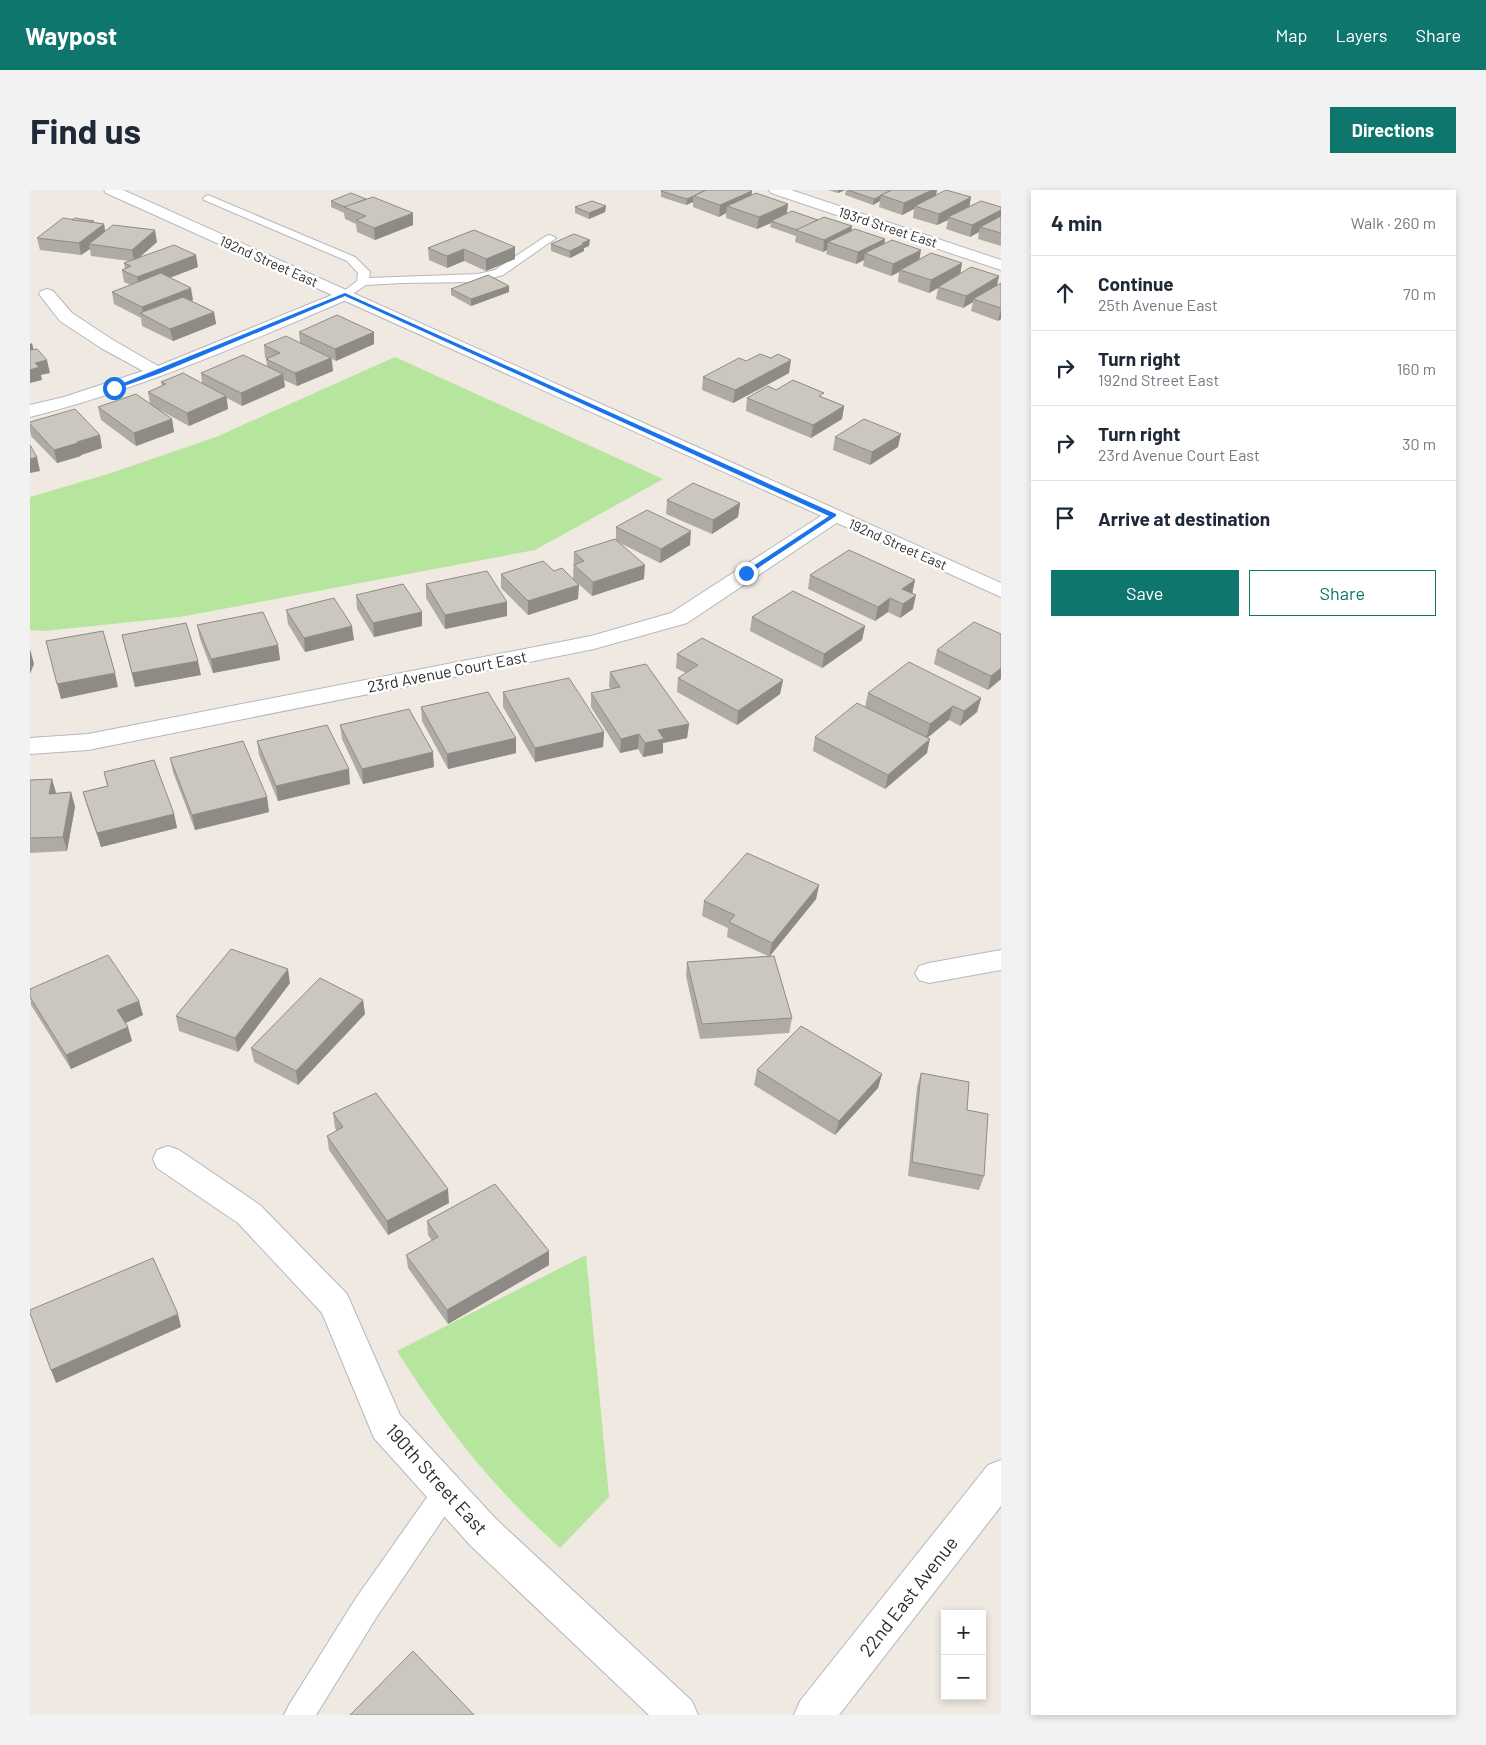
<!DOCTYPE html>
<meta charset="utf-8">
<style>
:root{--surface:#fff;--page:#f2f2f3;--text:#1f2937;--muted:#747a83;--line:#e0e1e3;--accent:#0f766e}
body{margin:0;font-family:Barlow,sans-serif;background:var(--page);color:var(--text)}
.controls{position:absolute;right:15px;bottom:15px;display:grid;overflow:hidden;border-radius:0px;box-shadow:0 2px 8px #0003}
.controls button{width:45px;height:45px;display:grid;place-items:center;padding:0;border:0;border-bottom:1px solid var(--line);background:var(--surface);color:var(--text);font:25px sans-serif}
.stop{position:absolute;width:15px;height:15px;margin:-11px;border:4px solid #1a73e8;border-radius:50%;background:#fff}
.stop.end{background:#1a73e8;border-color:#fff;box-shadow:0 1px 5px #0008}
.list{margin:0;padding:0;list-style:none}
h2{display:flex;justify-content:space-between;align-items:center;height:65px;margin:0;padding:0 20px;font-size:21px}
h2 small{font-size:16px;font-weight:400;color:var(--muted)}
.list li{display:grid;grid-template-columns:32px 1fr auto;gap:15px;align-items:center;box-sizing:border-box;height:75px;padding:0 20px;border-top:1px solid var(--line)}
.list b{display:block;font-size:19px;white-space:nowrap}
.list p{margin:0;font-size:16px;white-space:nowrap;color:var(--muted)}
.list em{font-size:16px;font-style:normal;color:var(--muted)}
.actions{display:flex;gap:10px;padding:15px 20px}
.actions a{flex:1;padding:11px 0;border:1px solid var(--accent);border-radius:0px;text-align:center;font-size:18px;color:var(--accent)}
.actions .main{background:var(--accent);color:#fff}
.icon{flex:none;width:28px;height:28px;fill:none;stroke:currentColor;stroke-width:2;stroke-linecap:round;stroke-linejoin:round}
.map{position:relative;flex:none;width:971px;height:1525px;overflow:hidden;border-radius:0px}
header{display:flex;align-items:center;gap:30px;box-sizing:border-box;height:70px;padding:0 25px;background:var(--accent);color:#fff}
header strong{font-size:24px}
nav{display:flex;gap:28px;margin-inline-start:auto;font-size:18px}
.intro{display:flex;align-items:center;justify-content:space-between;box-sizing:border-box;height:120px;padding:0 30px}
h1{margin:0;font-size:35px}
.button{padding:12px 22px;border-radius:0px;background:var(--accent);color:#fff;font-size:18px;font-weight:700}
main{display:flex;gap:30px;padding:0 30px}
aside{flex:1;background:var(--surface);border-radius:0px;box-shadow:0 2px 8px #0003}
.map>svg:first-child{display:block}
.green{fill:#b6e59e}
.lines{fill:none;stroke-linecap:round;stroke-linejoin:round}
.lane-casing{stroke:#b4b7c1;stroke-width:2}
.street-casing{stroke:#b4b7c1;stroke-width:2}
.secondary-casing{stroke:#b4b7c1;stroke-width:2}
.lane{fill:#fff;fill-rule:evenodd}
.street{fill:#fff;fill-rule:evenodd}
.secondary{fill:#fff;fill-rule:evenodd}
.wall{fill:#afaba4}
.shaded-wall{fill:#8e8b86}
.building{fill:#cbc7bf;stroke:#8e8b86}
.route{fill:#1a73e8}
.labels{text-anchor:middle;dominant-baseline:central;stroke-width:5;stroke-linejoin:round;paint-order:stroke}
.far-street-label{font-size:14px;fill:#2e2e2e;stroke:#fff}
.street-label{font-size:16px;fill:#2e2e2e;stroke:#fff}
.near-street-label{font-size:19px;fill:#2e2e2e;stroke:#fff}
</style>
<header>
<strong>Waypost</strong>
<nav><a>Map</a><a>Layers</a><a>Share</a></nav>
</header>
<div class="intro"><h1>Find us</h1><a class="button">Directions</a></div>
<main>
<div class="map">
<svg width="971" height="1525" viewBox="0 0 971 1525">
<rect width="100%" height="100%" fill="#efe9e1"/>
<!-- green -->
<g class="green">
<polygon points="365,167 633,289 505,360 150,427 14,441 0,440 0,307 78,284 186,247"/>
<path d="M556 1065 579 1307 530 1358C511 1340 492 1323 475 1304 434 1260 399 1212 367 1161Z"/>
</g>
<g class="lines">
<defs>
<g id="lane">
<polygon points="178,5 325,67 340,82 339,88 448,84 465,80 516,46 520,45 526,48 473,85 448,92 371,93 336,95 315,109 309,105 327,91 328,83 317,71 174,10 173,8"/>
<polygon points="416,1289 425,1293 429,1302 425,1311 346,1428 286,1525 254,1525 259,1515 326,1408 407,1293"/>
</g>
<g id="street">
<polygon points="739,0 761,0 971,70 971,80 741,3"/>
<path d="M17 99 23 101 42 123 83 150 128 176 309 102H321L323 105 321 108C215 153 112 199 0 227V215L34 207 113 181 71 158 30 131 9 104 11 101Z"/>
<polygon points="804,320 811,322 814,326 811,330 657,433 564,459 58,560 0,564 0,548 58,544 561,446 641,423 797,322"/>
<polygon points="971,760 971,780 899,793 889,790 885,783 889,776 899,773"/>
<polygon points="138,956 149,960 230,1015 317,1104 370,1225 466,1329 662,1511 668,1525 619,1525 440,1355 344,1248 292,1123 208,1033 127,978 123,969 127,960"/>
</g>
<g id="secondary">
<polygon points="74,0 93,0 971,393 971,407 76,3"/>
<polygon points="971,1270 971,1316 809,1525 764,1525 770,1511 958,1275"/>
</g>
</defs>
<!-- lane casing -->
<use href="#lane" class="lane-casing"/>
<!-- street casing -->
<use href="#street" class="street-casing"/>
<!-- secondary casing -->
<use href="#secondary" class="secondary-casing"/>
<!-- lane -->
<use href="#lane" class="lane"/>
<!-- street -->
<use href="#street" class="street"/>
<!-- secondary -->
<use href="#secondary" class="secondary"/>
</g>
<!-- wall -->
<g class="wall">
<polygon points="798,0 815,0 808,3"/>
<polygon points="816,0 907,0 906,5 939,16 971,17 971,56 948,49 949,42 940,47 916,39 918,30 907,35 883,28 884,19 872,25 849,17 850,11 843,15 815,5"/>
<polygon points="631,1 722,1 721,5 758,14 757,24 822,36 822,40 855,49 854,54 889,69 932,73 930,83 969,86 967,96 971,93 971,129 968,131 941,121 943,112 933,118 906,109 908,98 899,103 868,92 869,82 861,86 833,76 834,70 826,74 796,64 797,60 793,62 765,52 766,46 740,37 741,33 727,39 696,28 696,23 689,27 663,17 663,12 656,15 631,7"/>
<polygon points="301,11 383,35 345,50 327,42 326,34 315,29 314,23 301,17"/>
<polygon points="576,16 575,22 559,29 545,23 545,17"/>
<polygon points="42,30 64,31 64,33 74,34 75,41 127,52 110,67 168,77 140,88 163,110 161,111 184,122 186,134 143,151 112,136 111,128 84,114 82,102 100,95 94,92 92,80 95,79 94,73 99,71 61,66 60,59 51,65 10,60 7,48"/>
<polygon points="444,40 485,69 456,81 434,71 417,78 399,70 398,58"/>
<polygon points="521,54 559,56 554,58 554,61 540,68 521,61"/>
<polygon points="421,99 479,102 441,116 421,105"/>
<polygon points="269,142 344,142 344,154 306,171 302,169 303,181 267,196 254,190 255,197 212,216 197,208 198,219 159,236 128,219 142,229 144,242 106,256 71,230 68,217 120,214 118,202 132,196 131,192 172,193 171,183 237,176 236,168 235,168 234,155 270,153"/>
<polygon points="759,183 703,213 672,200 673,187"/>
<polygon points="746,200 793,207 814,216 812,229 781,248 716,221 717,208"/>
<polygon points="0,232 72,258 51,265 51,266 27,273 1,246 0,239"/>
<polygon points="805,247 868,257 840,275 803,260"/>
<polygon points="637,310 710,313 708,327 682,344 636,324"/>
<polygon points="586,337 660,355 630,373 588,352 614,389 562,406 543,389 544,362 586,350"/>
<polygon points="524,381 548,409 498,425 471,398 471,384"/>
<polygon points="780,385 885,390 882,404 883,419 870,428 858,422 845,431 778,399"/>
<polygon points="396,394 477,426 415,439 396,408"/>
<polygon points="326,405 392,422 392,436 344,447 327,419"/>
<polygon points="256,420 324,450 275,462 258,434"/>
<polygon points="722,427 835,436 832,450 792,478 720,441"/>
<polygon points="167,435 248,455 250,470 183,483 170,449"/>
<polygon points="971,444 971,489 958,500 904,474 907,460"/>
<polygon points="92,445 171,485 105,497"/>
<polygon points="647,464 753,490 750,504 707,535 647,502 648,488 656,483 646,478"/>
<polygon points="580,482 659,534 657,548 633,553 633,563 613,567 608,559 590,563 561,517 561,503 581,499 579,496"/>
<polygon points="473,502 574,542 573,557 505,572 473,517"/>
<polygon points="838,503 951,508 947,522 930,536 919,530 897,548 897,563 855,599 783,561 785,547 852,526 835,517"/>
<polygon points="391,517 486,548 486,563 418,579 392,531"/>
<polygon points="310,535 404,577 333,594 312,549"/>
<polygon points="227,551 320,594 248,611 229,565"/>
<polygon points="140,568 237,607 239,622 165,640 143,582"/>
<polygon points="74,582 144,624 147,638 71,657 57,616 53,602 77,596"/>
<polygon points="22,589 26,603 41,602 45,617 37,661 0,663 0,590"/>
<polygon points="789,695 786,709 740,766 762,828 759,843 670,849 656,786 657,772 738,766 697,747 698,738 672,726 674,711"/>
<polygon points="260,793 208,862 149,841 146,826"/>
<polygon points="0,799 113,825 96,833 102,851 41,879 1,815"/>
<polygon points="333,810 335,824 268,895 224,872 221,858"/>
<polygon points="727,880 852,884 848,898 805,945 724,895"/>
<polygon points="891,883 937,920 954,986 949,1000 878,986 887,897"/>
<polygon points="303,923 419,1013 358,1045 299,960 297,946 307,941 305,938"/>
<polygon points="397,1031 519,1061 519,1075 418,1134 378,1078 376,1065 402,1051 398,1045"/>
</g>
<!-- shaded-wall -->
<g class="shaded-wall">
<polygon points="808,0 815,0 808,3"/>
<polygon points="862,0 851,5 850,11 843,15 844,9"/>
<polygon points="902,0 907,0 905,9 885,16 884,19 872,25 874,13"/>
<polygon points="722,1 721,12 697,16 696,23 689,27 690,15"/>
<polygon points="663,6 663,12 656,15 657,9"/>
<polygon points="941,7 939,19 918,27 918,30 907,35 909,24"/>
<polygon points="758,14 756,25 741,31 741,33 727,39 729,27"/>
<polygon points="576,16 575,22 559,29 559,23"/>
<polygon points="971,20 971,30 950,37 949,42 940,47 942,35"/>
<polygon points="383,23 383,35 345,50 344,38"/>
<polygon points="74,34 76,46 59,54 60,59 51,65 49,53"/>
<polygon points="822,36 820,48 798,52 797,60 793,62 794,50"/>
<polygon points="125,40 127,52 104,72 102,60"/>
<polygon points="855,49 853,61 835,63 834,70 826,74 828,62"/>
<polygon points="560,50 559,56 554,58 554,61 540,68 540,61 552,53"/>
<polygon points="485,57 485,69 456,81 456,69"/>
<polygon points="434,59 434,71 417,78 417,66"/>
<polygon points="891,60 889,72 870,80 869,82 861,86 863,74"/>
<polygon points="166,65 168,77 109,99 107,87"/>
<polygon points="932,73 930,86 908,97 908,98 899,103 901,90"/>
<polygon points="969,86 966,98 943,109 943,112 933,118 936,106"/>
<polygon points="479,96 479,102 441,116 441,109"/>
<polygon points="161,98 163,110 118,127 113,125 112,117"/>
<polygon points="971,119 971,129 968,131"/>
<polygon points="184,122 186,134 143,151 140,139"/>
<polygon points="344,142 344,154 306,171 305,159"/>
<polygon points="2,153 5,166 0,167 0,154"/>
<polygon points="301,168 303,181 267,196 265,183"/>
<polygon points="17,170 20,183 11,185 12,190 0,193 0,180 5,173"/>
<polygon points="761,170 759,183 703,213 705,200"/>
<polygon points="253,184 255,197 212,216 211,203"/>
<polygon points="196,206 198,219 159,236 157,223"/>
<polygon points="814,216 812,229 781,248 783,235"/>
<polygon points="142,229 144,242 106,256 104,243"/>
<polygon points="871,244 868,257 840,275 842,262"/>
<polygon points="70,245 72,258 51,265 51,266 27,273 24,260 47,252"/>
<polygon points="7,267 10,281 0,283 0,269"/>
<polygon points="710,313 708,327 682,344 683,330"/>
<polygon points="661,341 660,355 630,373 631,359"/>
<polygon points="615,375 614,389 562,406 563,392"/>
<polygon points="885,390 882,404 869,413 872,399"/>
<polygon points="549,395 548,409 498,425 498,411"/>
<polygon points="886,405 883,419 870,428 873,414"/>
<polygon points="860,408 858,422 845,431 848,417"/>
<polygon points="477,412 477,426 415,439 415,425"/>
<polygon points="392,422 392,436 344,447 343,433"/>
<polygon points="322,436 324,450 275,462 274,448"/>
<polygon points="835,436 832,450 792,478 794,464"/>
<polygon points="248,455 250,470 183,483 181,469"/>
<polygon points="0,459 4,474 0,484"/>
<polygon points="168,471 171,485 105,497 102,483"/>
<polygon points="971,478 971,489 958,500 961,486"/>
<polygon points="85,483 88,497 31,509 27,494"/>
<polygon points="753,490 750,504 707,535 708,521"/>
<polygon points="951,508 947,522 930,536 934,521"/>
<polygon points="923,516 919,530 896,549 900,534"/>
<polygon points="659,534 657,548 633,553 633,563 613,567 615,553 628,540"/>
<polygon points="574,542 573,557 505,572 505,558"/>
<polygon points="609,544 608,559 590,563 591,549"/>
<polygon points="486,548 486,563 418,579 417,564"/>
<polygon points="900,549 897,563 855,599 858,585"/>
<polygon points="403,562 404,577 333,594 332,579"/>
<polygon points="319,579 320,594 248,611 246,596"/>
<polygon points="22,589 26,603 19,604"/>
<polygon points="41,602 45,617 37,661 33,647"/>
<polygon points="237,607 239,622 165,640 162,625"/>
<polygon points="144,624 147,638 71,657 67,643"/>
<polygon points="789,695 786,709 739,767 742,753"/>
<polygon points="258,779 260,793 208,862 205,848"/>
<polygon points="333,810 335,824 268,895 266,881"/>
<polygon points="109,811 113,825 91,835 87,820"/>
<polygon points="98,837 102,851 41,879 36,865"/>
<polygon points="852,884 848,898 805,945 809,931"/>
<polygon points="418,999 419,1013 358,1045 357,1031"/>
<polygon points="519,1061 519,1075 418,1134 417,1120"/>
<polygon points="148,1124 151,1137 26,1193 21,1180"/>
</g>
<!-- building -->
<g class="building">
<polygon points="633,0 676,0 657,9 631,1"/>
<polygon points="676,0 720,0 722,1 690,15 664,6"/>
<polygon points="818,0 862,0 844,9"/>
<polygon points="862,0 902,0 874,13 851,5"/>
<polygon points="916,0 941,7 909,24 885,16"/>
<polygon points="321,3 336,9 315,17 301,11"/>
<polygon points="726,3 758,14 729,27 697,16"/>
<polygon points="343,7 383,23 344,38 326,30 336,26 314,17"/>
<polygon points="562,11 576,16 559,23 545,17"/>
<polygon points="951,11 971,17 971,20 942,35 918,27"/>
<polygon points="762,21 788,30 767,40 741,31"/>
<polygon points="971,26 971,43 950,37"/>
<polygon points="794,27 822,36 794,50 766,40"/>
<polygon points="33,28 74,34 49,53 7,48"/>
<polygon points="45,28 64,31 62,32 42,30"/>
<polygon points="83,35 125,40 102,60 59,54"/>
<polygon points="825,39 855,49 828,62 798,52"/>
<polygon points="444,40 485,57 456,69 434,59 417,66 398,58"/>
<polygon points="544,44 560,50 552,53 554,54 540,61 521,54"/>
<polygon points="862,50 891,60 863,74 835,63"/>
<polygon points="144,55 166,65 107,87 92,80 101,76 94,73"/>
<polygon points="901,63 932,73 901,90 870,80"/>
<polygon points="941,77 969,86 936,106 908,97"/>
<polygon points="131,83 161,98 112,117 82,102"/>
<polygon points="458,85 479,96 441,109 421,99"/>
<polygon points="971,93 971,118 943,109"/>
<polygon points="153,107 184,122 140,139 110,123"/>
<polygon points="307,125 344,142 305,159 269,142"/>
<polygon points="256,146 301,168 265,183 236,169 250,163 234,155"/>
<polygon points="7,159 17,170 5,173 9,177 0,180 0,160"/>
<polygon points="730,164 741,168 748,164 761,170 705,200 673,187 709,168 716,171"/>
<polygon points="213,165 253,184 211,203 171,183"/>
<polygon points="153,183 196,206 157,223 118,202 136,194 131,192"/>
<polygon points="763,190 794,203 789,206 814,216 783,235 717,208 738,196 746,200"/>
<polygon points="106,204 142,229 104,243 68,217"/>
<polygon points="45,219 70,245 47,252 48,253 24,260 0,234 0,232"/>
<polygon points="834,229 871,244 842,262 805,247"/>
<polygon points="0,255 7,267 0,269"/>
<polygon points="663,293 710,313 683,330 637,310"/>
<polygon points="617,320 661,341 631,359 586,337"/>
<polygon points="585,349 615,375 563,392 544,375 554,371 544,362"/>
<polygon points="819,360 885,390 872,399 886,405 873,414 860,408 848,417 780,385"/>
<polygon points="513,371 524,381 532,378 549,395 498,411 471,384"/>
<polygon points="457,381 477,412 415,425 396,394"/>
<polygon points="373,394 392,422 343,433 326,405"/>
<polygon points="763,401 835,436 794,464 722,427"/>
<polygon points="304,408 322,436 274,448 256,420"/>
<polygon points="233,422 248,455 181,469 167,435"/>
<polygon points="944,432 971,444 971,478 961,486 907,460"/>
<polygon points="156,433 168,471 102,483 92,445"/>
<polygon points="73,441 85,483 27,494 16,451"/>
<polygon points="672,448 753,490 708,521 648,488 668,475 647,464"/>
<polygon points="879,472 951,508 934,521 923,516 900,534 838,503"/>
<polygon points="616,474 659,534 628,540 634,549 615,553 609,544 591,549 561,503 590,497 580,482"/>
<polygon points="539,488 574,542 505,558 473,502"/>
<polygon points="458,502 486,548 417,564 391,517"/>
<polygon points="827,513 900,549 858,585 785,547"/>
<polygon points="379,519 403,562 332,579 310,535"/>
<polygon points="297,535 319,579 246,596 227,551"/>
<polygon points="213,551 237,607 162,625 140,568"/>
<polygon points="124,570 144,624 67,643 53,602 78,596 74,582"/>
<polygon points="22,589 19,604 41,602 33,647 0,648 0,590"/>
<polygon points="717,663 789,695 742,753 699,732 705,725 674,711"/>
<polygon points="201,759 258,779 205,848 146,826"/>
<polygon points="78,765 109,811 87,820 98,837 36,865 0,807 0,799"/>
<polygon points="744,766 762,828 672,834 657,772"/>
<polygon points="290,788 333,810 266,881 221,858"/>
<polygon points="771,836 852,884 809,931 727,880"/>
<polygon points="891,883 939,892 937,920 958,924 954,986 882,972"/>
<polygon points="346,903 418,999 357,1031 297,946 313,937 303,923"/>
<polygon points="465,994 519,1061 417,1120 376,1065 408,1047 397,1031"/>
<polygon points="123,1068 148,1124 21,1180 0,1123 0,1120"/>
<polygon points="383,1461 444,1525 320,1525"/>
</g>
<!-- route -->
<polygon class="route" points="315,103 806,324 806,326 719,384 714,384 714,382 799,326 315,106 128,184 86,199 81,198"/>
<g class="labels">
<!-- far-street labels -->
<g class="far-street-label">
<text transform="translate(858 37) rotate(18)">193rd Street East</text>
<text transform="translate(239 71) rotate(24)">192nd Street East</text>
<text transform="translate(868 354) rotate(24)">192nd Street East</text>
</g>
<!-- street labels -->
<g class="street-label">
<text transform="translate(417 481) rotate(-11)">23rd Avenue Court East</text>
</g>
<!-- near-street labels -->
<g class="near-street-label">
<text transform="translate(407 1289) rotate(48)">190th Street East</text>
<text transform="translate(878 1406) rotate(-52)">22nd East Avenue</text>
</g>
</g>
</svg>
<div class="controls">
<button>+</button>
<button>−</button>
</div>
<div class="stop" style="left:84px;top:198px"></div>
<div class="stop end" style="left:716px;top:383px"></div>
</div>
<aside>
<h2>4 min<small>Walk · 260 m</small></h2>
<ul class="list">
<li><svg class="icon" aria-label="ahead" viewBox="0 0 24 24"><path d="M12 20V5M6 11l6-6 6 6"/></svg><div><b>Continue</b><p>25th Avenue East</p></div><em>70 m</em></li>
<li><svg class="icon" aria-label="right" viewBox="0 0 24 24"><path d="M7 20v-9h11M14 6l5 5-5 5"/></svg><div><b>Turn right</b><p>192nd Street East</p></div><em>160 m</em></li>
<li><svg class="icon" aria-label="right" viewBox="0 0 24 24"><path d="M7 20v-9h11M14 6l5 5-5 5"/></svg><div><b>Turn right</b><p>23rd Avenue Court East</p></div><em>30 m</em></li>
<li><svg class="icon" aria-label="arrive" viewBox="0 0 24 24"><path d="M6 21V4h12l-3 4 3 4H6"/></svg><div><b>Arrive at destination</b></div></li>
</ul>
<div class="actions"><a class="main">Save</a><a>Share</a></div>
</aside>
</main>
